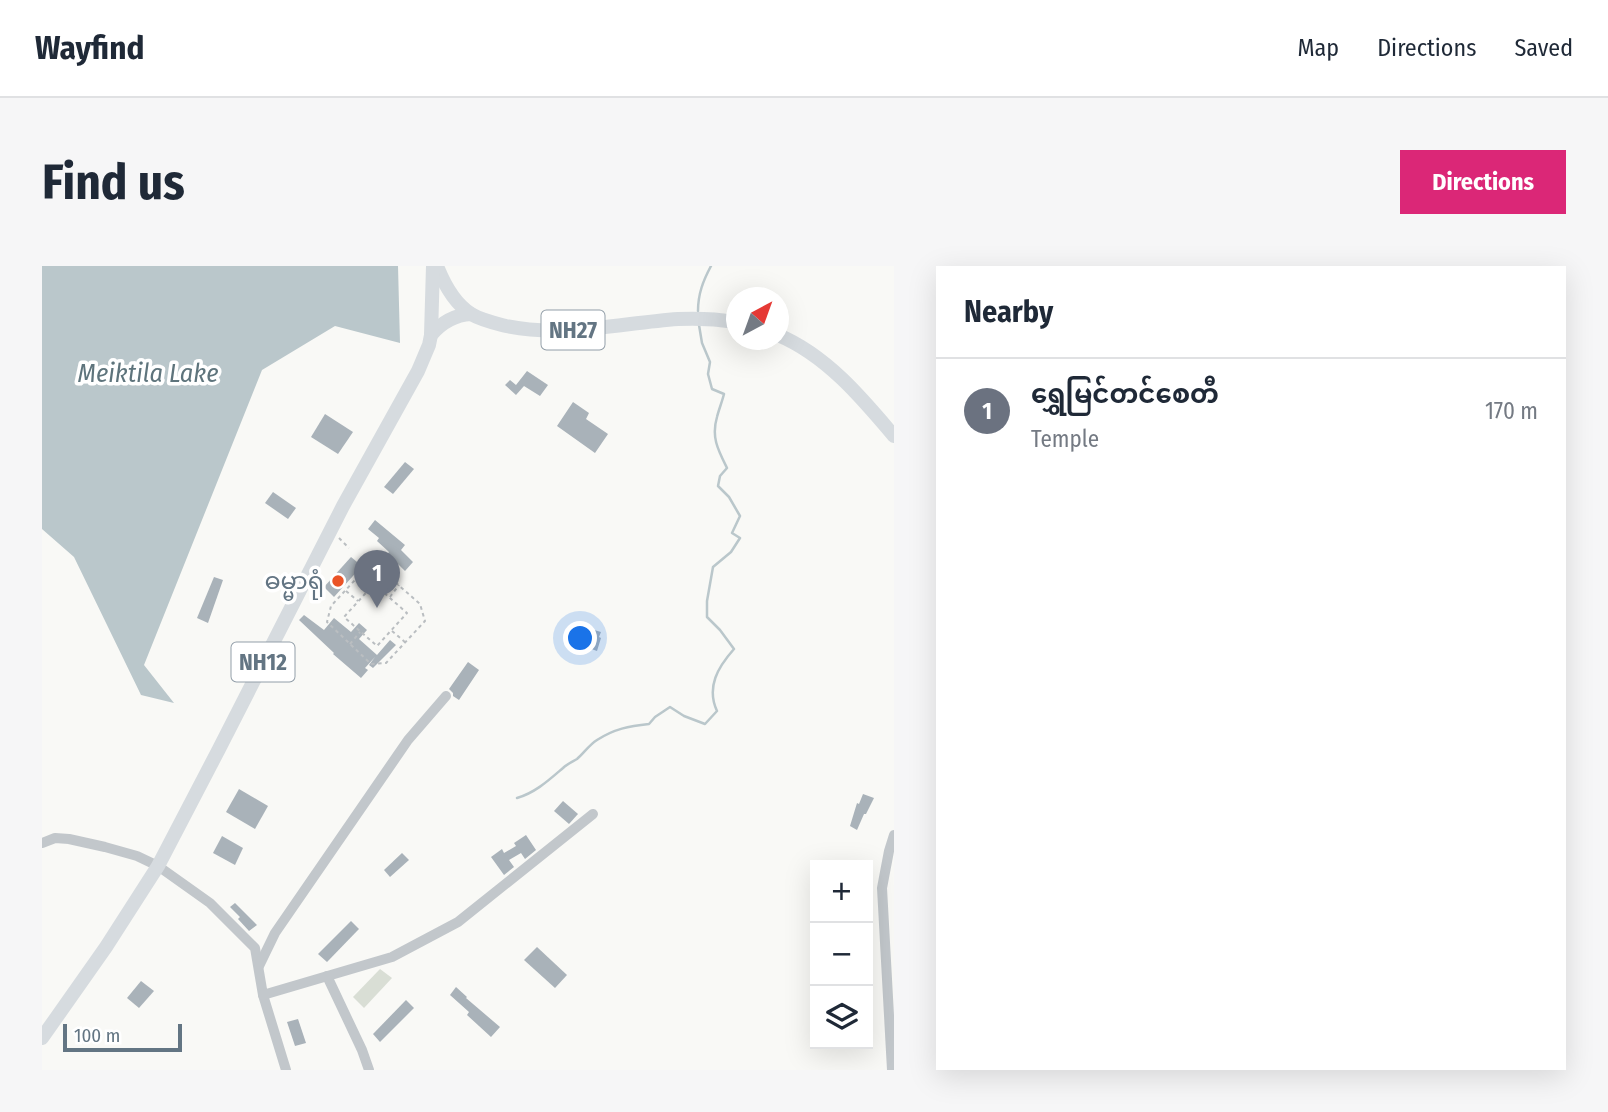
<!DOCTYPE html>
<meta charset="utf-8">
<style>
:root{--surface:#fff;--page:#f6f6f7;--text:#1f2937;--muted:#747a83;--line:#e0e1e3;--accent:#db2777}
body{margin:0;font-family:"Fira Sans Condensed","Noto Sans Myanmar",sans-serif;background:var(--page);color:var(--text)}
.controls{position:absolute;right:21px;bottom:21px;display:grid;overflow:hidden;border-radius:0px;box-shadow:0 7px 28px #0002}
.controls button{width:63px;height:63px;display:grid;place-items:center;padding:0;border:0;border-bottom:2px solid var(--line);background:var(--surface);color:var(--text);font:35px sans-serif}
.compass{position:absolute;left:684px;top:21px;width:63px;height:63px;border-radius:50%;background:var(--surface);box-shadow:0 7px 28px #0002;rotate:41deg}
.scale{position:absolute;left:21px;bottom:18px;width:119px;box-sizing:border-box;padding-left:7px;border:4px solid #637583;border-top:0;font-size:19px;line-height:24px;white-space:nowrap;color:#637583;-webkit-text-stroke:5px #fff;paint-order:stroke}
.you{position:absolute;left:539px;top:373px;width:24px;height:24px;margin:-18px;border:5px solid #fff;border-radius:50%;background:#1a73e8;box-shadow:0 0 0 10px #1a73e833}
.badge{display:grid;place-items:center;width:46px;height:46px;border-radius:50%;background:var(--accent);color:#fff;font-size:23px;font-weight:700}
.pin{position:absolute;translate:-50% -58px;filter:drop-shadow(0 2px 4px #0008)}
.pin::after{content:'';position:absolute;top:37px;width:24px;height:21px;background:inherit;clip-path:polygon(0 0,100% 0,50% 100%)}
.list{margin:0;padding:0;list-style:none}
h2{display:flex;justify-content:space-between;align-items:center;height:91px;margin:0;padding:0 28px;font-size:30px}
h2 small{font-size:23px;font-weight:400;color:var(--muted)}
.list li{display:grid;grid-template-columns:46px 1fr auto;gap:21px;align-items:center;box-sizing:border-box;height:105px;padding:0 28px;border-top:2px solid var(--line)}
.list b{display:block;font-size:26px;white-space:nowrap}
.list p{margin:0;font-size:23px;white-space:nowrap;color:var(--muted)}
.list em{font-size:23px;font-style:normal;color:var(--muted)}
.icon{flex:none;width:38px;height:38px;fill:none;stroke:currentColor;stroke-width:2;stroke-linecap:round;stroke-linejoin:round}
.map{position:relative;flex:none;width:852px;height:804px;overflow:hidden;border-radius:0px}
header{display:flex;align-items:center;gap:42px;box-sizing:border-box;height:98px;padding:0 35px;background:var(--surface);border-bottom:2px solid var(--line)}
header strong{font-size:33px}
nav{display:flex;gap:38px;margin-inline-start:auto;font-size:24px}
.intro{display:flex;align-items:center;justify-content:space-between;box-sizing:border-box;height:168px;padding:0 42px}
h1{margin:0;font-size:49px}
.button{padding:18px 32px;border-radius:0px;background:var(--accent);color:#fff;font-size:24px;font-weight:700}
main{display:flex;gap:42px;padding:0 42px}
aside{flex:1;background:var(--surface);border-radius:0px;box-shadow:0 7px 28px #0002}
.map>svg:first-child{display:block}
.green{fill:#d9ded5}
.water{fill:#bac7cb}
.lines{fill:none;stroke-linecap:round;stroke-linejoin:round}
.stream{stroke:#bac7cb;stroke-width:2.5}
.building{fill:#a9b2b9}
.path{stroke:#babec1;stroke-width:2;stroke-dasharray:3.5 3.5;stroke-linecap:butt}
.minor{stroke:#c2c7cb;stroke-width:10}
.highway{stroke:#d6dbdf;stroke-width:14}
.poi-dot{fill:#ea5326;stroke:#fff;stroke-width:2.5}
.labels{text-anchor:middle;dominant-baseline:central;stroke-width:7;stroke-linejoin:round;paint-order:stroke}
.shield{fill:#fff;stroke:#929ea8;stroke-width:2}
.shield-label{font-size:23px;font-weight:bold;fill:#637583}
.poi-label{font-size:24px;fill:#637583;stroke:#fff;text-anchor:end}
.water-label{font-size:26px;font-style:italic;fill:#5e747c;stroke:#fff}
</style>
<header>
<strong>Wayfind</strong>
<nav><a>Map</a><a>Directions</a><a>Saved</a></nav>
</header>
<div class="intro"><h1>Find us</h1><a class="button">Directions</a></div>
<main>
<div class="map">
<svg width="852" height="804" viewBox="0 0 852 804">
<rect width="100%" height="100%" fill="#f9f9f6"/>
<!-- green -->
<polygon class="green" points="338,703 350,712 322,742 311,731"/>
<!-- water -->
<polygon class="water" points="0,0 356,0 358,77 293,60 220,104 102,399 132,437 99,429 32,291 0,263"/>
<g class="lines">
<!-- stream -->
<g class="stream">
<path d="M656 45C656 28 661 15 669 0"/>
<path d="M475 532C493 527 507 514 521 502 525 498 530 496 535 493 542 487 547 479 555 474 572 463 587 460 607 458L613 451 628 441 642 450 663 458 675 445C664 421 676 401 692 383L678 364 665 351V335L671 301 689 286 698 272 690 267 698 250 687 231 676 220 678 210 685 202C676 184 669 171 675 151 677 143 680 136 682 128L670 123 666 108 668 96 660 77 657 59"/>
</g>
</g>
<!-- building -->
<g class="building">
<polygon points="485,105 506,119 498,130 482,120 474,129 463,119 468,114 474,119"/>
<polygon points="531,136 547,147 544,153 566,168 553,187 515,160"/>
<polygon points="283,148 311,166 296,188 269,171"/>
<polygon points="363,196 372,203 351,228 342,221"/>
<polygon points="231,226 254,242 246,253 223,237"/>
<polygon points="333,254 363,279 359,284 371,296 363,305 356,298 348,307 338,299 347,286 335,275 337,272 326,263"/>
<polygon points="309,291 320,300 292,331 282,321"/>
<polygon points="172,311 181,314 166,357 155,352"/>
<polygon points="262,349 282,364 292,352 309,366 317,357 325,364 317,373 335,389 348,374 354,379 331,402 327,399 333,391 323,402 326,404 319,412 291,388 292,387 257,354"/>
<polygon points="549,363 559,366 557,371 559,372 555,385 538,379 542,366 547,368"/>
<polygon points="426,396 437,404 417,434 411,430 411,427 407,423"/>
<polygon points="197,523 226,540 213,563 184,546"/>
<polygon points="821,528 832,532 824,548 822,548 815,564 808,560 815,537 817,538"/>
<polygon points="521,535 536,548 527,558 512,545"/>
<polygon points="484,569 494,584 483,593 479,587 467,594 472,601 462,609 449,591 460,583 462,587 474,580 472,577"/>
<polygon points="180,570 201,582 193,599 171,587"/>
<polygon points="360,587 367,594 348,611 342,604"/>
<polygon points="193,637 215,659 207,665 196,653 198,651 188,641"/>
<polygon points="309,655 317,663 285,696 276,688"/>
<polygon points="495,681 525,709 513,722 482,694"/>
<polygon points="99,715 112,725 97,742 85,732"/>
<polygon points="414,721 425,731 424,732 458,761 449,771 425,749 427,746 408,729"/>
<polygon points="364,734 372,742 338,776 331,768"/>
<polygon points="256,753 264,777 253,780 245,756"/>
</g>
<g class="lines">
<!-- path -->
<g class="path">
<polyline points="297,272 307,282"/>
<polygon points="324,302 337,302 378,338 383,355 344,397 329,398 285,356 289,340"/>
<polyline points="332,302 332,298 341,289"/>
<polygon points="332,318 365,347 335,380 302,351"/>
<polyline points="304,325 316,335"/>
<polyline points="348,331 357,319"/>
<polyline points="350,365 364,377"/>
<polyline points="308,378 318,366"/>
</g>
<!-- minor -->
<g class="minor">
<polyline points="0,577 13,572 27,573 63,581 95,590 116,600 168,637 213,682 221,729 244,804"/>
<polyline points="217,700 233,667 366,474 404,430"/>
<polyline points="285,710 320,784 327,804"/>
<polyline points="221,729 350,691 416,656 551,548"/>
<polyline points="850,804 840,622 847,585 852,569"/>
</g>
<!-- highway -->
<g class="highway">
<path d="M395 0C402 18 412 37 429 48 439 54 452 57 464 60 521 72 579 57 636 53 656 52 675 53 694 56"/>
<path d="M389 69C400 56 412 49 429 48"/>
<path d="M736 69C784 89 820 132 852 170"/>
<polyline points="0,772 64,681 116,600 177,483 301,240 376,105 387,79 389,69 391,0"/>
</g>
</g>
<!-- markers -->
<circle class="poi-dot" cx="296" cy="315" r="7"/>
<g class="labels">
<!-- shield labels -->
<g class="shield">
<rect x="499.5" y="44.5" width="63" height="39" rx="5"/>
<rect x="189.5" y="376.5" width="63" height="39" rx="5"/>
</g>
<g class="shield-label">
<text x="531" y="64">NH27</text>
<text x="221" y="396">NH12</text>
</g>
<!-- poi labels -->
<g class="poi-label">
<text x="282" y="315">ဓမ္မာရုံ</text>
</g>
<!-- water labels -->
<g class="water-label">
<text x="106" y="107">Meiktila Lake</text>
</g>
</g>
</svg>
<div class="controls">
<button>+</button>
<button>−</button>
<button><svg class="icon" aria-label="layers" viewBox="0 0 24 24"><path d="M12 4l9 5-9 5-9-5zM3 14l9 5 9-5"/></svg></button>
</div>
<svg class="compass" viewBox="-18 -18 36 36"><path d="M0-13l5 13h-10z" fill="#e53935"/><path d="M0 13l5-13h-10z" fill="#747a83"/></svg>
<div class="scale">100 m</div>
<div class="you"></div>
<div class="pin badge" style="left:335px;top:342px;background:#6b7280">1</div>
</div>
<aside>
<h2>Nearby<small></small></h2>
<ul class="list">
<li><span class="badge" style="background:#6b7280">1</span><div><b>ရွှေမြင်တင်စေတီ</b><p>Temple</p></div><em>170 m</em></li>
</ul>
</aside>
</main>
